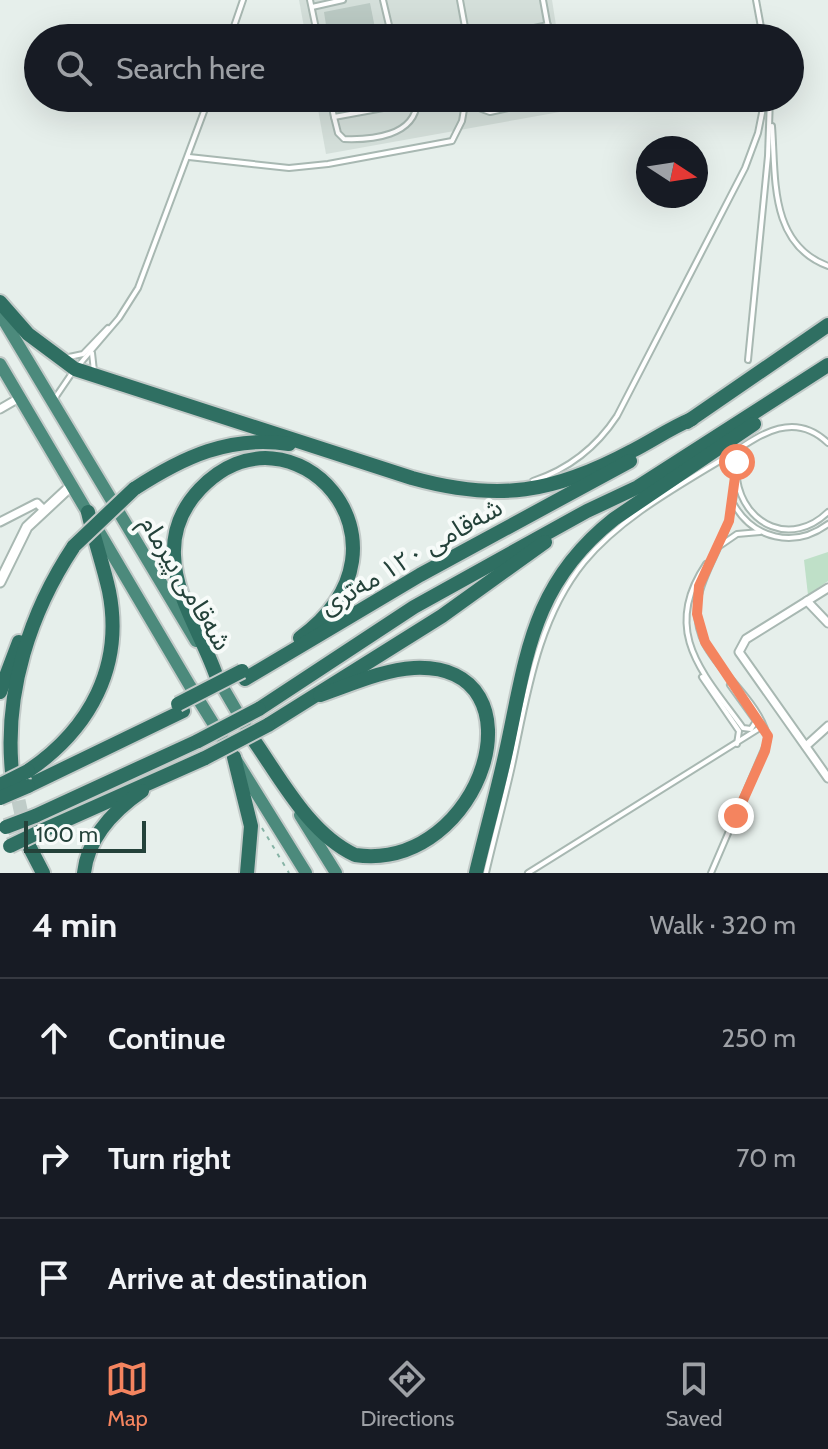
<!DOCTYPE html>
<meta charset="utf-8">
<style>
:root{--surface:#171b24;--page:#20242c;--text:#f1f3f6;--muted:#9ea1a6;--line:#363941;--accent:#f4845f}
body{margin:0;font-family:Cabin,"Noto Sans Arabic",sans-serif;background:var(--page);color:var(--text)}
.compass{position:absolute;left:636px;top:136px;width:72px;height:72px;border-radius:50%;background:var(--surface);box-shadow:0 8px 32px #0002;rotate:102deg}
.scale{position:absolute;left:24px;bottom:20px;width:122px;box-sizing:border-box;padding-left:8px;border:4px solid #24423a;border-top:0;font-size:22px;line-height:28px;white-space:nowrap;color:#24423a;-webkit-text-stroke:6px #f7fbf9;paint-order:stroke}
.stop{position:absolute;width:24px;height:24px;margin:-18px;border:6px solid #f4845f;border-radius:50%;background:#fff}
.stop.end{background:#f4845f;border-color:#fff;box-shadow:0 2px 8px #0008}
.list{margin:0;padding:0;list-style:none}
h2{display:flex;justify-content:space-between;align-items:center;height:104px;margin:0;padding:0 32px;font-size:34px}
h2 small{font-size:26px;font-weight:400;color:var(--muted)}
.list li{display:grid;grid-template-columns:52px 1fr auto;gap:24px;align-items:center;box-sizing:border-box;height:120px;padding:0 32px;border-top:2px solid var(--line)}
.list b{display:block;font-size:30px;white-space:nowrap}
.list em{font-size:26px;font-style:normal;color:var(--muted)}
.icon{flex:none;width:44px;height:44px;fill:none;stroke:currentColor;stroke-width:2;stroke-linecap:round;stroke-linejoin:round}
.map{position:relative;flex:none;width:828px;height:873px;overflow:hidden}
.search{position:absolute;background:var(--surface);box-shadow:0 8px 32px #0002;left:24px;right:24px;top:24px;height:88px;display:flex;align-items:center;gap:20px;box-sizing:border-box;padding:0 28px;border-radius:44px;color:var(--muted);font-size:30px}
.sheet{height:464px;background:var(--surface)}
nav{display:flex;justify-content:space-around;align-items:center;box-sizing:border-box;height:112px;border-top:2px solid var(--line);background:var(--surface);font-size:22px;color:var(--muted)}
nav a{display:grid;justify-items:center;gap:4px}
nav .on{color:var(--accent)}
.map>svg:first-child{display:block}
.built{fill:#d4dfda}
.green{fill:#bfe0c8}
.building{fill:#bbcac4}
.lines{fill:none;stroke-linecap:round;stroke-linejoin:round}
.motorway-tunnel{stroke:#bfccc8;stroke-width:14;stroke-dasharray:14 7;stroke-linecap:butt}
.service-casing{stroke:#a8b8b2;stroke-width:8}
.minor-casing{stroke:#a8b8b2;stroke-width:11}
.tertiary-casing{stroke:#a8b8b2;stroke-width:13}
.trunk-casing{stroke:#c2cac8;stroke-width:16}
.motorway-casing{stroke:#c2cac8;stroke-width:18}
.path{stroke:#86b3a5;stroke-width:2;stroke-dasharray:4 6;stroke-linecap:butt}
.service{stroke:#fff;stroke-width:4}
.minor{stroke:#fff;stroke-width:7}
.tertiary{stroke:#fff;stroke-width:9}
.trunk{stroke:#4c8a7c;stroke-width:12}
.motorway{stroke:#2f6f62;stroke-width:14}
.motorway-bridge-casing{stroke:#c2cac8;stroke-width:18;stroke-linecap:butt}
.motorway-bridge{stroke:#2f6f62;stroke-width:14}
.route{stroke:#f4845f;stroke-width:10}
.labels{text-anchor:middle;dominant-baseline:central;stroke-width:8;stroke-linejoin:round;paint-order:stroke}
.street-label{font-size:26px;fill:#24423a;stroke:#f7fbf9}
</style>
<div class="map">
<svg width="828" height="873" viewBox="0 0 828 873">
<rect width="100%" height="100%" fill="#e6efeb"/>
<!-- built -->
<g class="built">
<polygon points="299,0 552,0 558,38 306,38"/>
<polygon points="316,98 569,98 571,110 326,154"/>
</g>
<!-- green -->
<polygon class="green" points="828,552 828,581 808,595 804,560"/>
<!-- building -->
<polygon class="building" points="370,3 377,38 328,38 324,12"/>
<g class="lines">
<!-- motorway-tunnel -->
<polyline class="motorway-tunnel" points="14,780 28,844"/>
<defs>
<g id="service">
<polyline points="310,0 318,38"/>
<polyline points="383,0 392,38"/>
<polyline points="460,0 467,38"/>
<polyline points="543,0 550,38"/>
<polyline points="756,0 763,38"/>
<polyline points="312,7 343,0"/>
<polyline points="230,38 243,0"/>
<polyline points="488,38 548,25"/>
<polyline points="330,98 334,117 438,98"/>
<polyline points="476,98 479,108 490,112 554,98"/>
<path d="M334 117 338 133 344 139C372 140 415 136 417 102"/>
<path d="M772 126C776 178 769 244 828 266"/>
<polyline points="189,157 289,168 328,164 452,141 462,121 466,98"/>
<polyline points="92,353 94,371"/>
<polyline points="69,357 83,354 108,328"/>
<polyline points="748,360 768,156 770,98"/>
<polyline points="78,366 119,318 138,288 209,98"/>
<polyline points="55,398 72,373"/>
<path d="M737 479C744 526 792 547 828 512"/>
<path d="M533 481C569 469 596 448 617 416L745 168 758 133 765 98"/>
<path d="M733 503C753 539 794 549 828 524"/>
<polyline points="721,545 737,534 760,532"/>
<path d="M706 564C660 632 704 674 743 728L751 729 756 721 730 685"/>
<polyline points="702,677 739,731 737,744"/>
<path d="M486 873C494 838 504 802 512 766 527 696 537 620 584 562 622 516 681 485 731 454 762 433 795 411 828 443"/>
<polyline points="528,873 763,726"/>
<path d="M711 873 768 740C762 704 722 676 705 644 683 600 712 568 726 529 734 508 735 484 737 462"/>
</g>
<g id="minor">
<polyline points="0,409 19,398"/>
<polyline points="0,522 37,503 44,510"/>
<polyline points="828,588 746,639 739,652 828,778"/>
<polyline points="807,601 828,623"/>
<polyline points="806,746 828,726"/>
</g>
<polyline id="tertiary" points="0,582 27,527 72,485"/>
<g id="trunk">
<polyline points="0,314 196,641"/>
<polyline points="0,364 190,686 306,873"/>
<polyline points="215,674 254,741"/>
<polyline points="300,815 336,873"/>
</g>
<g id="motorway">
<path d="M0 302 28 334 75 369 412 478C498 502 554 493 632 451 652 441 670 428 692 419"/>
<polyline points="687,422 828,325"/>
<path d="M134 489C183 457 230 435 289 444"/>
<path d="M216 675C202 635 175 597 174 555 173 530 183 507 200 489 291 393 430 543 300 638"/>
<polyline points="245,679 420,575 630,461"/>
<polyline points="0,692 19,642"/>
<polyline points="259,709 414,607 587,511 638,487 828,365"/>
<polyline points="268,725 442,616 545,542"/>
<path d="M255 742C282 781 310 834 355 855 483 873 548 662 414 668 382 670 350 685 320 695"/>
<polyline points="234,757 251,826 247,873"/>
<path d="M28 771C90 729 124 666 109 591 103 564 94 539 88 512"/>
<path d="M12 772C4 692 30 612 74 546"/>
<polyline points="28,786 183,711"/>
<polyline points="35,816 198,741"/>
<polyline points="39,832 205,758"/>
<polyline points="28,844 43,873"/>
<path d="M84 873C88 837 113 811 142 791"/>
<path d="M476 873C486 831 498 789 507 747 527 653 533 583 614 519L754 424"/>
</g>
</defs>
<!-- service casing -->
<use href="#service" class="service-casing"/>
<!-- minor casing -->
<use href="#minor" class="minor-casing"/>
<!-- tertiary casing -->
<use href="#tertiary" class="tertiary-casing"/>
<!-- trunk casing -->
<use href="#trunk" class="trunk-casing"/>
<!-- motorway casing -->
<use href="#motorway" class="motorway-casing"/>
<!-- path -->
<polyline class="path" points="262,828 289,873"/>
<!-- service -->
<use href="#service" class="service"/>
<!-- minor -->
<use href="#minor" class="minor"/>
<!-- tertiary -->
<use href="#tertiary" class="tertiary"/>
<!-- trunk -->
<use href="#trunk" class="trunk"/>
<!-- motorway -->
<use href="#motorway" class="motorway"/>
<defs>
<g id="motorway-bridge">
<polyline points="74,546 134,489"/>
<polyline points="178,704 242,671"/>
<polyline points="198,741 259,709"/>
<polyline points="205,758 268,725"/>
<polyline points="0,785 28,771"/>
<polyline points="0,798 28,786"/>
<polyline points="6,827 35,816"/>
<polyline points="10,846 39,832"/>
</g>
</defs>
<!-- motorway-bridge casing -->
<use href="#motorway-bridge" class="motorway-bridge-casing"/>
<!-- motorway-bridge -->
<use href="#motorway-bridge" class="motorway-bridge"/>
</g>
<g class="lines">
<!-- route -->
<polyline class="route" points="736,816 765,751 768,736 705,642 697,614 699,586 729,521 737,462"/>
</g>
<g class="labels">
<!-- street labels -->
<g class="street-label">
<text transform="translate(411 556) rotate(-30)">شەقامی ١٢٠ مەتری</text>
<text transform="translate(186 583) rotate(59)">شەقامی پیرمام</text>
</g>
</g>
</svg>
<svg class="compass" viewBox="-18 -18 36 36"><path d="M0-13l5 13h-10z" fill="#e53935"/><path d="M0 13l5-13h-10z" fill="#9ea1a6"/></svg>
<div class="scale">100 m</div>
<div class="stop" style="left:737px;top:462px"></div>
<div class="stop end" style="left:736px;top:816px"></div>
<div class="search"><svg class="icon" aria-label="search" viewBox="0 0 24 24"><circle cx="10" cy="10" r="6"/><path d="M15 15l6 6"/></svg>Search here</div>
</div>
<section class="sheet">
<h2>4 min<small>Walk · 320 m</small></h2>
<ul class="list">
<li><svg class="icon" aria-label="ahead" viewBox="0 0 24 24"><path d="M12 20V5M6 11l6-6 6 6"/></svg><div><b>Continue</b></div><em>250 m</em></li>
<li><svg class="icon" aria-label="right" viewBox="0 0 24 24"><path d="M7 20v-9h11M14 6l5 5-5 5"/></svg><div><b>Turn right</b></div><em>70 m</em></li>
<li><svg class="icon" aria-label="arrive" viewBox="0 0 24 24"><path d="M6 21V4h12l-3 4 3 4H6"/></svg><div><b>Arrive at destination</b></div></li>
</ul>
</section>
<nav>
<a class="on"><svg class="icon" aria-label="map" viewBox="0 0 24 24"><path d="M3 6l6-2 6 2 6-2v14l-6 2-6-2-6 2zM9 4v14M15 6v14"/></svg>Map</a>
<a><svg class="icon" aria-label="directions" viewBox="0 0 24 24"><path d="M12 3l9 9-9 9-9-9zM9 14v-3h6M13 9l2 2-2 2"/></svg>Directions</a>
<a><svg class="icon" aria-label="saved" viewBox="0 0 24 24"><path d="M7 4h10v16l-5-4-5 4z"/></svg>Saved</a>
</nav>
